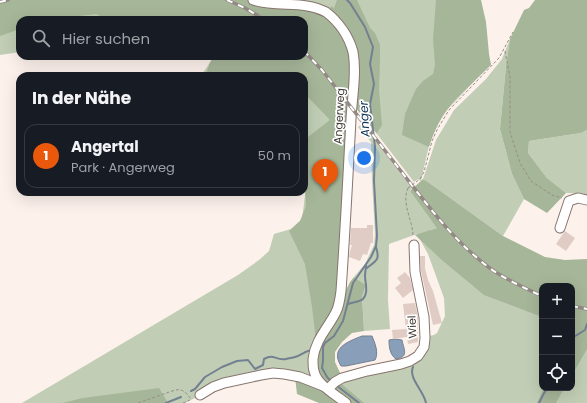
<!DOCTYPE html>
<html lang="de">
<meta charset="utf-8">
<style>
:root{--surface:#171b24;--page:#242831;--text:#f1f3f6;--muted:#9ea1a6;--line:#363941;--accent:#ea580c}
body{margin:0;font-family:Poppins,sans-serif;background:var(--page);color:var(--text)}
.controls{position:absolute;right:12px;bottom:12px;display:grid;overflow:hidden;border-radius:8px;box-shadow:0 4px 16px #0002}
.controls button{width:36px;height:36px;display:grid;place-items:center;padding:0;border:0;border-bottom:1px solid var(--line);background:var(--surface);color:var(--text);font:20px sans-serif}
.you{position:absolute;left:364px;top:158px;width:14px;height:14px;margin:-10px;border:3px solid #fff;border-radius:50%;background:#1a73e8;box-shadow:0 0 0 6px #1a73e833}
.badge{display:grid;place-items:center;width:26px;height:26px;border-radius:50%;background:var(--accent);color:#fff;font-size:13px;font-weight:700}
.pin{position:absolute;translate:-50% -33px;filter:drop-shadow(0 1px 2px #0008)}
.pin::after{content:'';position:absolute;top:21px;width:14px;height:12px;background:inherit;clip-path:polygon(0 0,100% 0,50% 100%)}
.list{margin:0;padding:0;list-style:none}
h2{display:flex;justify-content:space-between;align-items:center;height:52px;margin:0;padding:0 16px;font-size:17px}
h2 small{font-size:13px;font-weight:400;color:var(--muted)}
.list li{display:grid;grid-template-columns:26px 1fr auto;gap:12px;align-items:center;box-sizing:border-box;height:64px;margin:0 8px 8px;padding:0 8px;border:1px solid var(--line);border-radius:12px}
.list b{display:block;font-size:15px;white-space:nowrap}
.list p{margin:0;font-size:13px;white-space:nowrap;color:var(--muted)}
.list em{font-size:13px;font-style:normal;color:var(--muted)}
.icon{flex:none;width:22px;height:22px;fill:none;stroke:currentColor;stroke-width:2;stroke-linecap:round;stroke-linejoin:round}
.map{position:relative;flex:none;width:587px;height:403px;overflow:hidden}
.search{position:absolute;background:var(--surface);box-shadow:0 4px 16px #0002;left:16px;top:16px;width:292px;height:44px;display:flex;align-items:center;gap:10px;box-sizing:border-box;padding:0 14px;border-radius:12px;color:var(--muted);font-size:15px}
.panel{position:absolute;background:var(--surface);box-shadow:0 4px 16px #0002;left:16px;top:72px;width:292px;height:124px;border-radius:12px}
.map>svg:first-child{display:block}
.green{fill:#c1ceb5}
.forest{fill:#a6b698}
.water{fill:#899fb9;stroke:#738091}
.lines{fill:none;stroke-linecap:round;stroke-linejoin:round}
.stream{stroke:#738091;stroke-width:2}
.building{fill:#e0ccc4}
.minor-casing{stroke:#87756e;stroke-width:11}
.path{stroke:#978d89;stroke-width:1;stroke-dasharray:3 2;stroke-linecap:butt}
.minor{stroke:#fff;stroke-width:9}
.rail-casing{stroke:#938a85;stroke-width:3.5}
.rail{stroke:#fff;stroke-width:2;stroke-dasharray:6;stroke-linecap:butt}
.path-bridge{stroke:#978d89;stroke-width:1;stroke-dasharray:3 2;stroke-linecap:butt}
.labels{text-anchor:middle;dominant-baseline:central;stroke-width:3.5;stroke-linejoin:round;paint-order:stroke}
.street-label{font-size:11px;fill:#3f3734;stroke:#fff}
.water-label{font-size:12px;font-style:italic;fill:#0f3155;stroke:#fff}
</style>
<div class="map">
<svg width="587" height="403" viewBox="0 0 587 403">
<rect width="100%" height="100%" fill="#fcf1eb"/>
<!-- green -->
<g class="green">
<polygon points="0,0 480,0 486,25 487,56 491,64 441,116 430,141 421,181 418,179 414,182 377,134 380,129 353,97 323,325 339,377 410,360 420,351 424,337 434,335 437,333 445,316 444,298 428,254 417,234 389,244 388,300 390,329 364,331 362,295 366,285 354,277 365,264 374,245 375,233 372,181 371,142 358,127 362,124 412,188 410,191 438,228 430,230 542,309 542,388 572,388 572,317 587,320 587,403 322,403 314,377 261,375 201,395 185,403 22,403 238,275 259,260 269,251 274,234 291,229 302,219 307,180 304,171 304,76 201,76 209,64 208,68 304,56 304,20 20,20 20,52 0,55"/>
<polygon points="510,39 506,66 500,129 512,174 524,199 503,236 428,182 423,179 436,140 454,110 486,79 502,59"/>
<polygon points="587,130 587,194 566,193 547,178 528,153 529,141 581,133"/>
</g>
<!-- forest -->
<g class="forest">
<polygon points="0,0 250,0 329,12 331,6 334,8 337,0 357,0 370,28 375,33 380,45 380,60 379,90 382,125 377,134 351,102 345,292 350,282 354,277 366,285 362,296 364,331 352,333 342,342 335,352 335,362 341,375 326,386 318,378 315,353 315,332 312,307 305,264 289,231 300,221 306,206 304,163 308,137 330,120 304,93 304,76 206,76 209,64 214,56 304,56 304,20 220,20 219,17 183,18 177,20 105,20 97,14 52,19 48,20 20,20 20,29 0,36"/>
<path d="M436 0H481L486 22 489 54 491 65C476 80 459 94 447 110 439 121 433 134 429 147L402 135 405 114 416 89 423 81 433 74 435 65 433 39Z"/>
<polygon points="535,0 587,0 587,130 581,133 529,141 528,153 547,178 566,193 547,213 524,199 512,174 500,129 506,66 510,39 524,10 529,8"/>
<polygon points="423,179 428,182 503,236 545,257 565,260 587,259 587,349 572,375 572,286 542,286 542,317 484,295 443,261 415,235 437,228 410,191"/>
<polygon points="295,377 324,389 338,381 364,403 319,403 297,394"/>
<polygon points="159,388 168,403 62,403 83,398"/>
<polygon points="544,388 564,388 556,403 537,403"/>
</g>
<!-- water -->
<g class="water">
<path d="M362 336H372C375 343 379 353 375 360L346 366H341C330 348 347 342 362 336Z"/>
<path d="M395 339 402 340C404 350 409 357 396 359 390 355 389 347 389 340Z"/>
</g>
<g class="lines">
<!-- stream -->
<g class="stream">
<path d="M367 268C377 260 380 260 376 247"/>
<path d="M348 304C352 302 360 302 363 299 369 292 365 283 365 276 365 272 366 269 366 265"/>
<polyline points="572,338 585,330 587,324"/>
<path d="M413 367C408 378 424 391 426 403"/>
<polyline points="331,381 327,377 322,368 323,361 323,347 325,343 334,336 343,321 353,283 371,257 376,246 377,236 374,181 375,147 370,104 374,84 370,64 373,47 365,27 350,3 347,0"/>
<polyline points="336,385 359,403"/>
<path d="M191 391 195 389 205 377 222 367 237 361 248 360 255 369 263 365 264 359C275 353 275 361 286 359 289 358 292 358 295 357 302 355 306 350 313 350"/>
<polyline points="166,403 181,397"/>
<polyline points="539,403 543,395 547,388"/>
</g>
</g>
<!-- building -->
<g class="building">
<polygon points="367,225 373,225 373,243 371,243 367,255 363,254 360,261 349,257 350,251 352,245 350,245 351,228 367,228"/>
<polygon points="565,231 575,238 566,251 556,244"/>
<polygon points="420,256 425,256 425,268 428,280 433,291 442,323 433,325 421,271"/>
<polygon points="405,272 410,278 413,290 403,298 395,288 401,283 397,278"/>
<polygon points="415,303 418,318 418,342 408,344 407,337 393,339 392,330 406,329 403,304"/>
</g>
<g class="lines">
<defs>
<g id="minor">
<path d="M253 0C278 8 303 0 326 12 339 22 349 37 353 52 357 73 352 97 351 119 348 176 345 234 341 291 340 299 339 306 336 312 328 328 315 340 313 359 313 366 313 373 318 380 325 389 337 396 346 403"/>
<polyline points="560,228 569,201 578,198 587,200"/>
<polyline points="328,389 335,382 342,378 367,371 401,364 410,361 418,356 424,347 425,338 424,317 415,272 414,245"/>
<polyline points="200,395 213,387 224,383 261,375 273,373 284,374 300,377 323,386"/>
</g>
</defs>
<!-- minor casing -->
<use href="#minor" class="minor-casing"/>
<!-- path -->
<g class="path">
<polyline points="505,51 510,77 510,132 520,163 531,181 552,195 562,198"/>
<polyline points="416,182 420,179 424,172 432,141 438,128 449,110 499,58 513,32"/>
<path d="M408 188C401 203 413 221 413 236"/>
<path d="M138 403 175 390C184 389 185 392 191 399"/>
<polyline points="183,403 190,400"/>
</g>
<!-- minor -->
<use href="#minor" class="minor"/>
<defs>
<g id="rail">
<polyline points="227,0 245,8 265,20"/>
<polyline points="0,2 8,0"/>
<path d="M304 51 322 70C347 102 372 134 397 166 426 203 453 241 491 269 507 280 524 288 542 296"/>
<polyline points="572,306 587,309"/>
</g>
</defs>
<!-- rail casing -->
<use href="#rail" class="rail-casing"/>
<!-- rail -->
<use href="#rail" class="rail"/>
<!-- path-bridge -->
<polyline class="path-bridge" points="408,188 416,182"/>
</g>
<g class="labels">
<!-- street labels -->
<g class="street-label">
<text transform="translate(339 116) rotate(-87)">Angerweg</text>
<text transform="translate(412 327) rotate(-93)">Wiel</text>
</g>
<!-- water labels -->
<g class="water-label">
<text transform="translate(364 119) rotate(-93)">Anger</text>
</g>
</g>
</svg>
<div class="controls">
<button>+</button>
<button>−</button>
<button><svg class="icon" aria-label="locate" viewBox="0 0 24 24"><circle cx="12" cy="12" r="6"/><path d="M12 2v4M12 18v4M2 12h4M18 12h4"/></svg></button>
</div>
<div class="you"></div>
<div class="pin badge" style="left:325px;top:192px">1</div>
<div class="search"><svg class="icon" aria-label="search" viewBox="0 0 24 24"><circle cx="10" cy="10" r="6"/><path d="M15 15l6 6"/></svg>Hier suchen</div>
<section class="panel">
<h2>In der Nähe<small></small></h2>
<ul class="list">
<li><span class="badge">1</span><div><b>Angertal</b><p>Park · Angerweg</p></div><em>50 m</em></li>
</ul>
</section>
</div>
